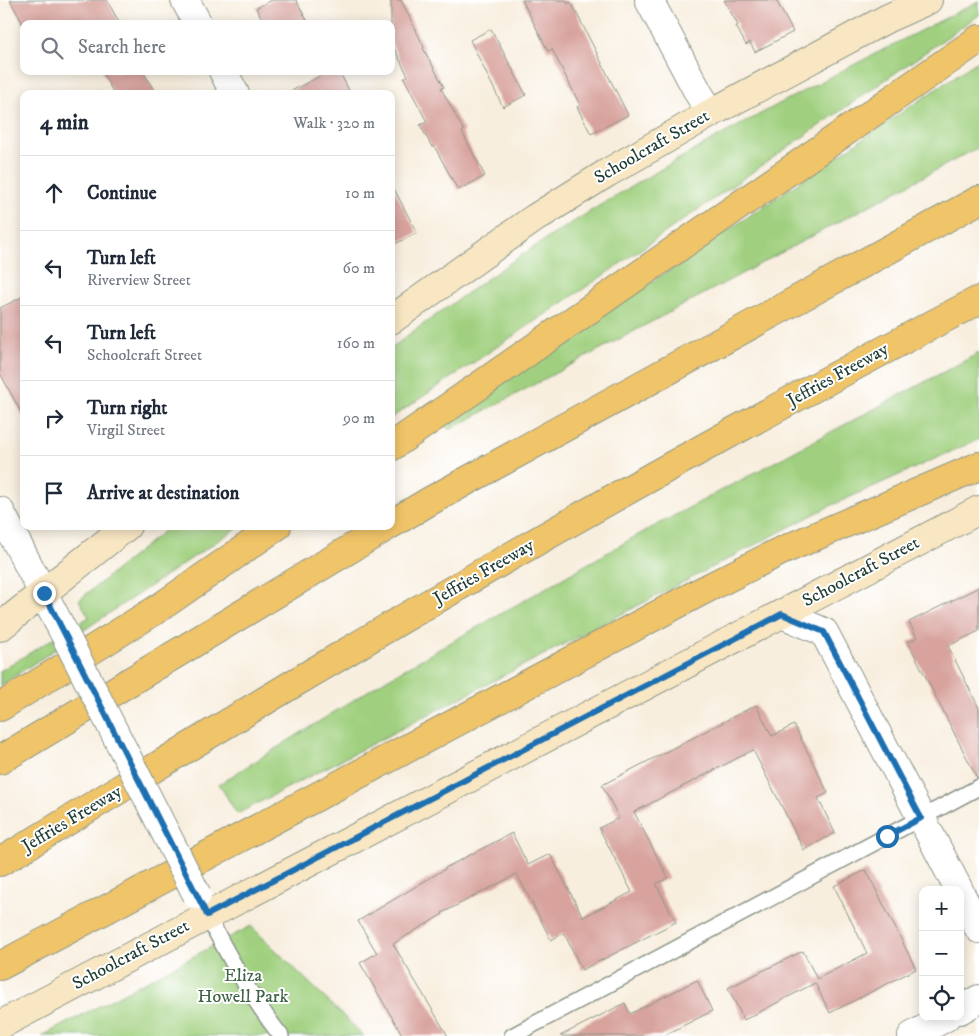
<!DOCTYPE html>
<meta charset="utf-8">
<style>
:root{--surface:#fff;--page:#f2f2f3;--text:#1f2937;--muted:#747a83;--line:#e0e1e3}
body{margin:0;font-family:"IM FELL DW Pica",serif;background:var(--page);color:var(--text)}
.controls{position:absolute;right:15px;bottom:15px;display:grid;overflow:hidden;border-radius:10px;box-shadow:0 2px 12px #0003}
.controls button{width:45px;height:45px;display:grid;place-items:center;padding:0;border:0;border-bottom:1px solid var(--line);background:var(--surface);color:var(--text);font:25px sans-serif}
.stop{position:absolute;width:15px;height:15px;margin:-11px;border:4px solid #1f6fb2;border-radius:50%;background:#fff}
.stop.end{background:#1f6fb2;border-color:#fff;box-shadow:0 1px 5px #0008}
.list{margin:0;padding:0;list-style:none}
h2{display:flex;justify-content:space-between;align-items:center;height:65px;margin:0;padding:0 20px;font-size:21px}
h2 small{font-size:16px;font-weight:400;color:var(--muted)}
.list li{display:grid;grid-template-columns:32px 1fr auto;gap:15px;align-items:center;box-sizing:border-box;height:75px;padding:0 20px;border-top:1px solid var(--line)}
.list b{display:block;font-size:19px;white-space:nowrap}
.list p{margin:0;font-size:16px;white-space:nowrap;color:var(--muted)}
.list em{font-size:16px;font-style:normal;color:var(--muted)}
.icon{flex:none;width:28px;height:28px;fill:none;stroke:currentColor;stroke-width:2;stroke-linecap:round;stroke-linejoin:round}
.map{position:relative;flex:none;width:979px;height:1036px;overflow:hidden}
.search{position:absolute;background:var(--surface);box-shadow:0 2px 12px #0003;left:20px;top:20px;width:375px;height:55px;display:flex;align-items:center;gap:12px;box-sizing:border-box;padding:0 18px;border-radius:10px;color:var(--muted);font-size:19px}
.panel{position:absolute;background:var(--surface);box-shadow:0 2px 12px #0003;left:20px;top:90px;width:375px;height:440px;border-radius:10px}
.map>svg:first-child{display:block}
.green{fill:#a0d07f;stroke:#60865a}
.building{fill:#d8a39d}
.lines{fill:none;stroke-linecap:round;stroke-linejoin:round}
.lane-casing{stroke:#8c9689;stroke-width:18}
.street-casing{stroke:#8c9689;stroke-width:30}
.secondary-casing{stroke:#8c9689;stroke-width:30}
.highway-casing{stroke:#8c9689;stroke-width:30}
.lane{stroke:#fff;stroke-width:15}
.street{stroke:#fff;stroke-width:28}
.secondary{stroke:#f9e7c3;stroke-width:28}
.highway{stroke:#f0c469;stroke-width:28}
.street-bridge-casing{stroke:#8c9689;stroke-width:30;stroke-linecap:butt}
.street-bridge{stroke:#fff;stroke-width:28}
.route{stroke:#1f6fb2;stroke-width:6}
.labels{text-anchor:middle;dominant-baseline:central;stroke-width:4;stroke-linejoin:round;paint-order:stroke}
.street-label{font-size:18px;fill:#1f3d34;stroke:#fff}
.park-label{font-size:18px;fill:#3f6247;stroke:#fff}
</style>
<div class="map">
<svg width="979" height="1036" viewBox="0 0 979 1036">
<rect width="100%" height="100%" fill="#fff"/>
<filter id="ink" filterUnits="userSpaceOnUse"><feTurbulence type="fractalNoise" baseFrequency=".02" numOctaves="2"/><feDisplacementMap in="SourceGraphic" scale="10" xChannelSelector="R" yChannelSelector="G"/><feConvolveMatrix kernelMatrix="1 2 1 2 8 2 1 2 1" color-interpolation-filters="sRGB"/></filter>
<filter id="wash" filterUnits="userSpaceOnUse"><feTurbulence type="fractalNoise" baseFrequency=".0096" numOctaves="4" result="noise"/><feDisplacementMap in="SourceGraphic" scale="20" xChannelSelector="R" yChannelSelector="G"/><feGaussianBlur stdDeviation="1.12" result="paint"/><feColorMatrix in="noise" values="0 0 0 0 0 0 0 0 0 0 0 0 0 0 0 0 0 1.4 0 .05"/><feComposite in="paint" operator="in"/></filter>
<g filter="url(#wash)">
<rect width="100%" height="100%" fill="#f8eede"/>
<!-- green -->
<g class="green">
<path d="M979 1V15L595 281 391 418V349L408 335C454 303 500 268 548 238 686 149 833 75 979 1Z"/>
<polygon points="979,60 979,147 449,430 443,424"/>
<polygon points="979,353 979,439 828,507 237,814 219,784 387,679 638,535"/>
<polygon points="170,526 240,526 0,686 0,671 89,617 79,600"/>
<polygon points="251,926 364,1036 42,1036"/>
</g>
<g id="blocks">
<!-- building -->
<g class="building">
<polygon points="10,0 107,0 120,24 23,24"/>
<polygon points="272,0 296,0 309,24 265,24 256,8"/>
<polygon points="391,0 401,0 424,47 423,48 444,87 441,88 464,131 462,132 485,176 458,190 434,146 432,147 420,125 427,122 404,78 408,76 391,42"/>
<polygon points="522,0 566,0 568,4 571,2 628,115 591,134 577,107 580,105 552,49 548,51"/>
<polygon points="724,0 776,0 793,32 755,52 750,42 746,45 736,26 738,25"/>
<polygon points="491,29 526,95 503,107 470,40"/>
<polygon points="102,71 143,71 156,94 114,94"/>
<polygon points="329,71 339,71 351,94 286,94"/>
<polygon points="391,183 417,233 391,246"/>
<polygon points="24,296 24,418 0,373 0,308"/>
<polygon points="979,587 979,631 948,646 979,708 979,778 977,778 908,642 917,638 909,622"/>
<polygon points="756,705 772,736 794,725 828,793 818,798 835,833 804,850 753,750 634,812 668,878 656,884 676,922 582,970 564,933 551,940 517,874 442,913 443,914 393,944 448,1036 403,1036 360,963 377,953 358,921 445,869 445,868 512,833 528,865 550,854 583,917 632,892 599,828 619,818 602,785"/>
<polygon points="866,870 916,969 830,1013 815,983 744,1020 728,988 803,951 817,979 867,953 834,886"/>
<polygon points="697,980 712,1011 663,1036 560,1036 625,1003 630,1014"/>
</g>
</g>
</g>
<g filter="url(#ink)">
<use href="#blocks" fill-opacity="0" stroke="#8c9689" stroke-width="1"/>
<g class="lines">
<defs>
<g id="lane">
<path d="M207 915C229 957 252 999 281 1036"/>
<polyline points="512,1036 979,787"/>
</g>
<g id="street">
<polyline points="185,0 198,24"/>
<polyline points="649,0 699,94 711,113"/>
<polyline points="223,71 235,94"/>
<polyline points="0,511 64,633"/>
<polyline points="782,614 824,632 959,890"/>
<polyline points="960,893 979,929"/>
<polyline points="960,1010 979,999"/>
<polyline points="912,1036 946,1017"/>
</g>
<g id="secondary">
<polyline points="391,320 535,218 607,173 711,113 888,18 928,0"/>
<polyline points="0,627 127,526"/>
<polyline points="0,1025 979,510"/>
</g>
<g id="highway">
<polyline points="391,447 979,39"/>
<polyline points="391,524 430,501 979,200"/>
<polyline points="0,707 159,608 277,526"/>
<polyline points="0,760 388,526"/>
<path d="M0 862C110 796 219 727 330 662 542 535 760 415 979 300"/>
<polyline points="0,966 700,592 779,552 979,466"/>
</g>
</defs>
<!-- lane casing -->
<use href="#lane" class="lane-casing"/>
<!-- street casing -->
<use href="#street" class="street-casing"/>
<!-- secondary casing -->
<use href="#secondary" class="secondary-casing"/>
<!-- highway casing -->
<use href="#highway" class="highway-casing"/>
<!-- lane -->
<use href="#lane" class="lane"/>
<!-- street -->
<use href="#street" class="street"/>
<!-- secondary -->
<use href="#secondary" class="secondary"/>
<!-- highway -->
<use href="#highway" class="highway"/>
<defs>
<polyline id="street-bridge" points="64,633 197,895"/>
</defs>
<!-- street-bridge casing -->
<use href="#street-bridge" class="street-bridge-casing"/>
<!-- street-bridge -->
<use href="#street-bridge" class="street-bridge"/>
</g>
</g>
<g class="lines" filter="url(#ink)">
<!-- route -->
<polyline class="route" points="44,593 207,915 782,614 824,632 921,818 887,836"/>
</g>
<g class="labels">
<!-- street labels -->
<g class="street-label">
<text transform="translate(652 147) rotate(-30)">Schoolcraft Street</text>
<text transform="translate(838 375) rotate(-29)">Jeffries Freeway</text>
<text transform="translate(484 572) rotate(-30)">Jeffries Freeway</text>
<text transform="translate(861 572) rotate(-28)">Schoolcraft Street</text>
<text transform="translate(72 819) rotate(-31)">Jeffries Freeway</text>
<text transform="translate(131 955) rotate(-28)">Schoolcraft Street</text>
</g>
<!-- park labels -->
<g class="park-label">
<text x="243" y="976">Eliza<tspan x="243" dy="21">Howell Park</tspan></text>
</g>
</g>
</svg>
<div class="controls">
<button>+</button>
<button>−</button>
<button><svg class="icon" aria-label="locate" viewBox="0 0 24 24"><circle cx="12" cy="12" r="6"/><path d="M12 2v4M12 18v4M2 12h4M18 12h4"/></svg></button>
</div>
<div class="stop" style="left:887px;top:836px"></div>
<div class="stop end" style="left:44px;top:593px"></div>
<div class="search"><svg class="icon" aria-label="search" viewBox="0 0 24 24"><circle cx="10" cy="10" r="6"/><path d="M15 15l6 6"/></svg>Search here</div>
<section class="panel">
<h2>4 min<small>Walk · 320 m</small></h2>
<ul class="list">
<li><svg class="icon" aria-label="ahead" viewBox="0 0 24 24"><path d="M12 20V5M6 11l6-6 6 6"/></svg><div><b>Continue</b></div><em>10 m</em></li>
<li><svg class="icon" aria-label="left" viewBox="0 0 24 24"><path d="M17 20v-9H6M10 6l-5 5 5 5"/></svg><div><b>Turn left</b><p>Riverview Street</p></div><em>60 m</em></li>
<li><svg class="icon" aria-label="left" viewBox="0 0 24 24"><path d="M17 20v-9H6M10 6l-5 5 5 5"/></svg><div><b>Turn left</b><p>Schoolcraft Street</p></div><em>160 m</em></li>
<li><svg class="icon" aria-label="right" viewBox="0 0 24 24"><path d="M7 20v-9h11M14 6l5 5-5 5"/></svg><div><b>Turn right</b><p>Virgil Street</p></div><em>90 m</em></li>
<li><svg class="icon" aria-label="arrive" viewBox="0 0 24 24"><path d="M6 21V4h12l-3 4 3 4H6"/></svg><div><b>Arrive at destination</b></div></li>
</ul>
</section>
</div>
